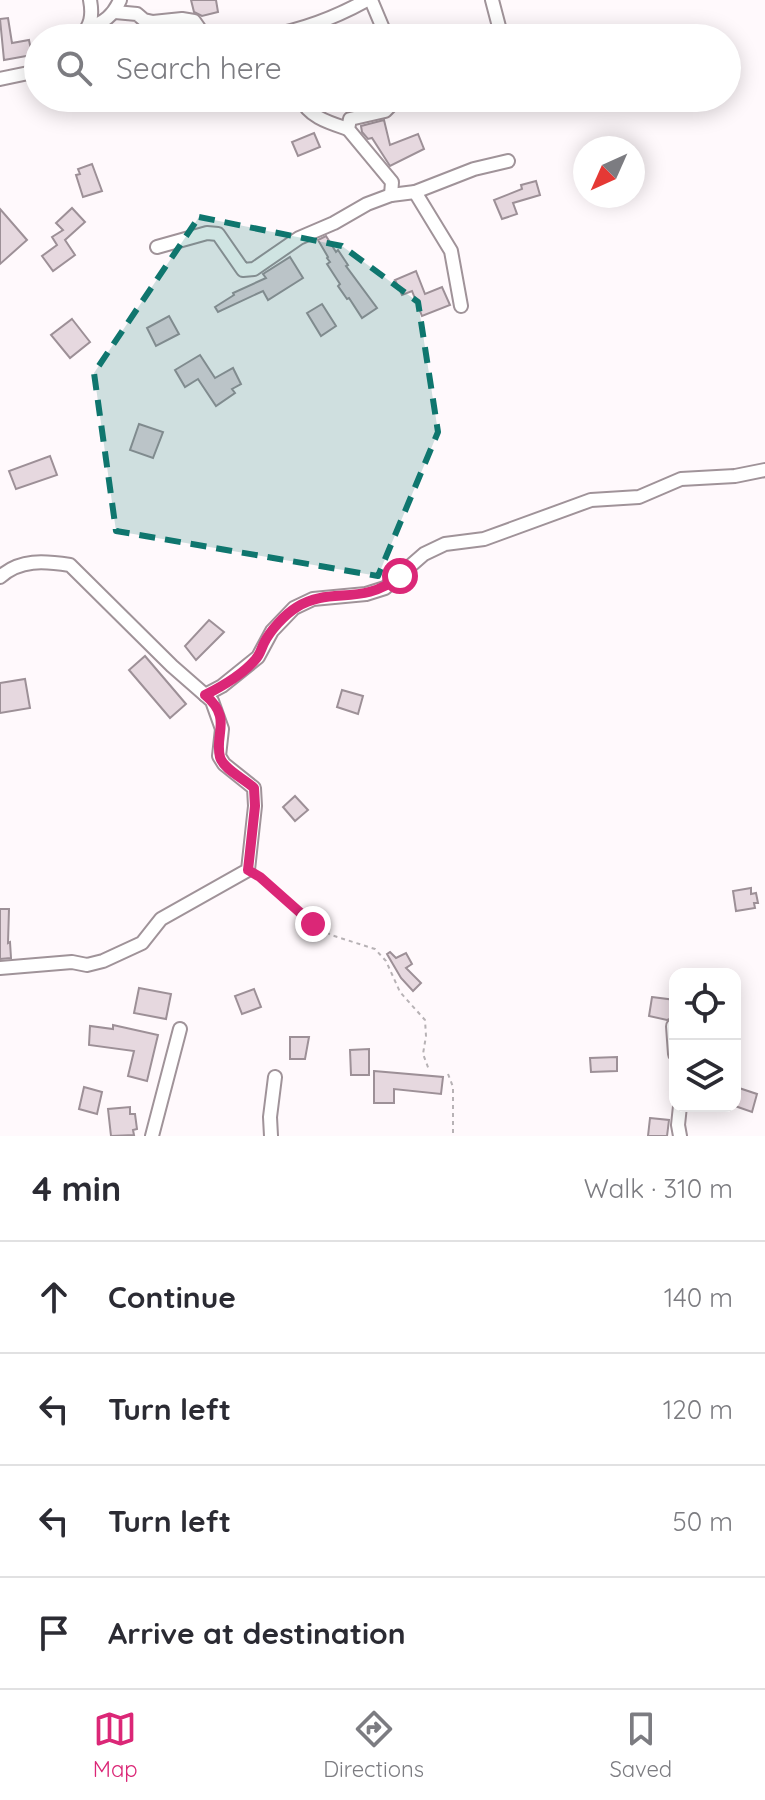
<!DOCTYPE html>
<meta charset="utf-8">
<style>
:root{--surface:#fff;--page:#f2f2f3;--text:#2b2b33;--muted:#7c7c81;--line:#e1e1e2;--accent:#db2777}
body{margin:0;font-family:Quicksand,sans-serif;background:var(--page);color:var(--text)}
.controls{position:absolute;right:24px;bottom:24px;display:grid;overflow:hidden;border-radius:16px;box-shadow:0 4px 20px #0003}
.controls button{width:72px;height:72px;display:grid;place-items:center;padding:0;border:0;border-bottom:2px solid var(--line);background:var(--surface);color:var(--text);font:40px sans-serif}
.compass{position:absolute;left:573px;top:136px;width:72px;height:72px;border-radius:50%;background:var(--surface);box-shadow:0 4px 20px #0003;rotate:225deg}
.stop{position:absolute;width:24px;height:24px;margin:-18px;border:6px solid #db2777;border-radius:50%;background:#fff}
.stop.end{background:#db2777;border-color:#fff;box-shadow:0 2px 8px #0008}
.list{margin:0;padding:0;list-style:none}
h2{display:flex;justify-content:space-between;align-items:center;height:104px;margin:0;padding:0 32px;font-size:34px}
h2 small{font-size:26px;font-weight:400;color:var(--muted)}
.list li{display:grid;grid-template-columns:52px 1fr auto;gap:24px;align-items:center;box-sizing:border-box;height:112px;padding:0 32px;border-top:2px solid var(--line)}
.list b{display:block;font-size:30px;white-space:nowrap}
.list em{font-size:26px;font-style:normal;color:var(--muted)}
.icon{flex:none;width:44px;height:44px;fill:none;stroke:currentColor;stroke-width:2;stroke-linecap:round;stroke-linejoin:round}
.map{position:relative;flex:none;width:765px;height:1136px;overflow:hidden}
.search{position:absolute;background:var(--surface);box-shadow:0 4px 20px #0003;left:24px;right:24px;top:24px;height:88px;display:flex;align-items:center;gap:20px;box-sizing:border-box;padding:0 28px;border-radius:44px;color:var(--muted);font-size:30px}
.sheet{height:552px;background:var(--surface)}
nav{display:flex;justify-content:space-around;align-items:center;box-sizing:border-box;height:112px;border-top:2px solid var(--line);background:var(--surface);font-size:22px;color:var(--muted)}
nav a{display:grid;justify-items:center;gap:4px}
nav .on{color:var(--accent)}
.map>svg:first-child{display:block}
.building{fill:#e6d8df;stroke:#9d9097;stroke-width:2}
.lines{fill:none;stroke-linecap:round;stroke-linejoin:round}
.minor-casing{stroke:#a09399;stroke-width:16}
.path{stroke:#b7b2b5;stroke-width:2;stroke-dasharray:4 4;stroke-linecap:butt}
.minor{stroke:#fff;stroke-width:12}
.route{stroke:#db2777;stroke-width:10}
.marked{fill:#0f766e;fill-opacity:0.2;stroke:#0f766e;stroke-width:6;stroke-dasharray:16 10;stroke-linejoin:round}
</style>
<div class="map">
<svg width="765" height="1136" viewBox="0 0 765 1136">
<rect width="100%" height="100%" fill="#fff9fc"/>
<!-- building -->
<g class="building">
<polygon points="191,0 216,0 218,12 202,16 194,12"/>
<polygon points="8,18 12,43 29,40 32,55 4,60 0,19"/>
<polygon points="384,120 390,145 418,134 424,149 390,166 372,138 368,139 362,132 361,126"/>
<polygon points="314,133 320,147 298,156 292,142"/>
<polygon points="92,164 102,191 83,197 76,175 80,174 78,169"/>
<polygon points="536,181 540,195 513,203 517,214 502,219 494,200 522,189 521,185"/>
<polygon points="72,208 85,222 65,240 75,255 53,271 42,256 57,245 52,237 63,230 56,223"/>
<polygon points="0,209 27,240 0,264"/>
<polygon points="326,236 336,252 338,250 348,265 346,266 377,308 362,318 349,298 347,299 338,286 340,284 327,264 330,262 327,258 328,257 318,240"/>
<polygon points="290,257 303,278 268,300 263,291 218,312 215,307 234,295 233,293 266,278 263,274"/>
<polygon points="416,271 425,294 442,287 450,305 422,316 412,291 402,295 395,280"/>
<polygon points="322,304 336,326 321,336 307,313"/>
<polygon points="169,316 179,334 156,346 147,328"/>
<polygon points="72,319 90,342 70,358 51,335"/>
<polygon points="200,355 215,378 233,368 241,384 232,389 235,393 216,406 198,379 185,387 175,370"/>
<polygon points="139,424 163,432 153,458 130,450"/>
<polygon points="50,456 57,475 16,489 9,471"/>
<polygon points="209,620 224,632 196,660 185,646"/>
<polygon points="145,656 186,704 170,718 129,670"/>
<polygon points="25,679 30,708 0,713 0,683"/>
<polygon points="342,690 363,696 358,714 337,707"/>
<polygon points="295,796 308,810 295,821 283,807"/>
<polygon points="751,888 751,894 756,893 758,903 754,903 755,908 736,911 733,891"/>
<polygon points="0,909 9,909 8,943 10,942 11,958 0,959"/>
<polygon points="390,952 396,958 406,953 412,964 406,968 421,983 413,991 401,978 387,954"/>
<polygon points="139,988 171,994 166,1019 134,1013"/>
<polygon points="254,989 261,1007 242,1014 235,996"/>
<polygon points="652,997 675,1000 675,1017 667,1020 649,1016"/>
<polygon points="113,1025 158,1035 147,1081 128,1076 134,1051 89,1045 90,1026 113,1029"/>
<polygon points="290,1037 309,1037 305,1059 290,1059"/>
<polygon points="369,1049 369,1075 351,1075 350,1050"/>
<polygon points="617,1057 617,1071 591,1072 590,1058"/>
<polygon points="374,1071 443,1077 441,1094 394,1089 394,1103 374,1103"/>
<polygon points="84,1087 102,1092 97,1114 79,1109"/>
<polygon points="739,1088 757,1094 752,1112 735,1106"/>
<polygon points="130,1107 130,1114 135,1114 137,1129 133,1130 134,1135 111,1136 108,1109"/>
<polygon points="650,1118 669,1120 667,1136 648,1136"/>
</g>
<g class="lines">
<defs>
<g id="minor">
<polyline points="371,0 387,38"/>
<polyline points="492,0 502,38"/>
<polyline points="115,12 137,14 144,20 153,22 182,19 194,21 206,38"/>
<path d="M89 28C104 22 113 16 120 0"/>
<path d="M80 38C91 25 93 16 90 0"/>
<path d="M254 38C295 33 331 20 367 0"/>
<polyline points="0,79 38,71"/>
<path d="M301 98C308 117 330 123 348 129"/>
<polyline points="415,192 451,251 461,306"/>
<polyline points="391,195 392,182 348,129 350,119 385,111 398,98"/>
<polyline points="157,247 207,233 218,234 243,270 254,269 299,238 334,223 367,204 391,195 415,192 474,169 508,161"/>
<path d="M0 577C20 559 44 561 70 565L172 666 212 701 222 729 219 756 224 764 254 788 255 806 248 870 161 919 142 943 103 961 87 965 72 962 0 968"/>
<polyline points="205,695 222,686 258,657 272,631 294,608 313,599 366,594 385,588 424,554 445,544 484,539 591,500 639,497 681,479 735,476 765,470"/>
<polyline points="673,1026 675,1054"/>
<polyline points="152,1136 180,1029"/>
<polyline points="271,1136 270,1117 275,1077"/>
<polyline points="680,1136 678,1125 680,1106"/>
</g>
</defs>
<!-- minor casing -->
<use href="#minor" class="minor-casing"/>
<!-- path -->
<g class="path">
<polyline points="259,876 313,924 331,935 375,949 386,961 400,992 425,1020 426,1036 423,1054 429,1070"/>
<polyline points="448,1074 453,1087 453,1136"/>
</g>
<!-- minor -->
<use href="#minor" class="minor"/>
</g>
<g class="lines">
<!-- route -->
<path class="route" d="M313 924 260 877 248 870 255 806 254 788C245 779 223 769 220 757 214 734 233 718 205 695 223 686 242 675 255 660 260 655 261 649 264 643 270 631 284 615 297 607 331 586 362 607 400 576"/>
</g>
<!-- marked area -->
<path class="marked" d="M199 217 342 246 418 302 438 432 378 576 116 531 94 373Z"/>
</svg>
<div class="controls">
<button><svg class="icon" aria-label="locate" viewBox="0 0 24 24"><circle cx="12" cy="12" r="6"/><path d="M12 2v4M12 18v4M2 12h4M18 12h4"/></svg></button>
<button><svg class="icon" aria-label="layers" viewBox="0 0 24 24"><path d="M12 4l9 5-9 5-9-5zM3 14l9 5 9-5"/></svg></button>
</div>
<svg class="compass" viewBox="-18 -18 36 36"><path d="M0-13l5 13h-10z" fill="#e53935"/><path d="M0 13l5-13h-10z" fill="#7c7c81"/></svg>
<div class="stop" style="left:400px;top:576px"></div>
<div class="stop end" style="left:313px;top:924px"></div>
<div class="search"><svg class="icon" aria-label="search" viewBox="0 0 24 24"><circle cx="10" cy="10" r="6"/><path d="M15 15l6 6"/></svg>Search here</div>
</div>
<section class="sheet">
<h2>4 min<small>Walk · 310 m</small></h2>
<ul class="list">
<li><svg class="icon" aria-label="ahead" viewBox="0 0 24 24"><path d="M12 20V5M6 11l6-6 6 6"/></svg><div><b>Continue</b></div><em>140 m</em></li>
<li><svg class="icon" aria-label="left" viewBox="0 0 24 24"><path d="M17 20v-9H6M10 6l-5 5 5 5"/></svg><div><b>Turn left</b></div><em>120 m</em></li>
<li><svg class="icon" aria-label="left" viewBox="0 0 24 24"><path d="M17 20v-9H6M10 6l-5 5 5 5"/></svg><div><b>Turn left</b></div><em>50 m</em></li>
<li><svg class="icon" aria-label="arrive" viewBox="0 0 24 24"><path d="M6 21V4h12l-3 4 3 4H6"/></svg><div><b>Arrive at destination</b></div></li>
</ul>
</section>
<nav>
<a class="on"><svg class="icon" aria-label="map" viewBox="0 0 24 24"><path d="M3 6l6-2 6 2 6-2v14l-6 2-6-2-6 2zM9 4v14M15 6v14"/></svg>Map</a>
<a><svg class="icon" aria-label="directions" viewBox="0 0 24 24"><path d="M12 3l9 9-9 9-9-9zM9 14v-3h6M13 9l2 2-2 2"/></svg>Directions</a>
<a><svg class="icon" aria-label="saved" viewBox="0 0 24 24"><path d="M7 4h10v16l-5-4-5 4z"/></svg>Saved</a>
</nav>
